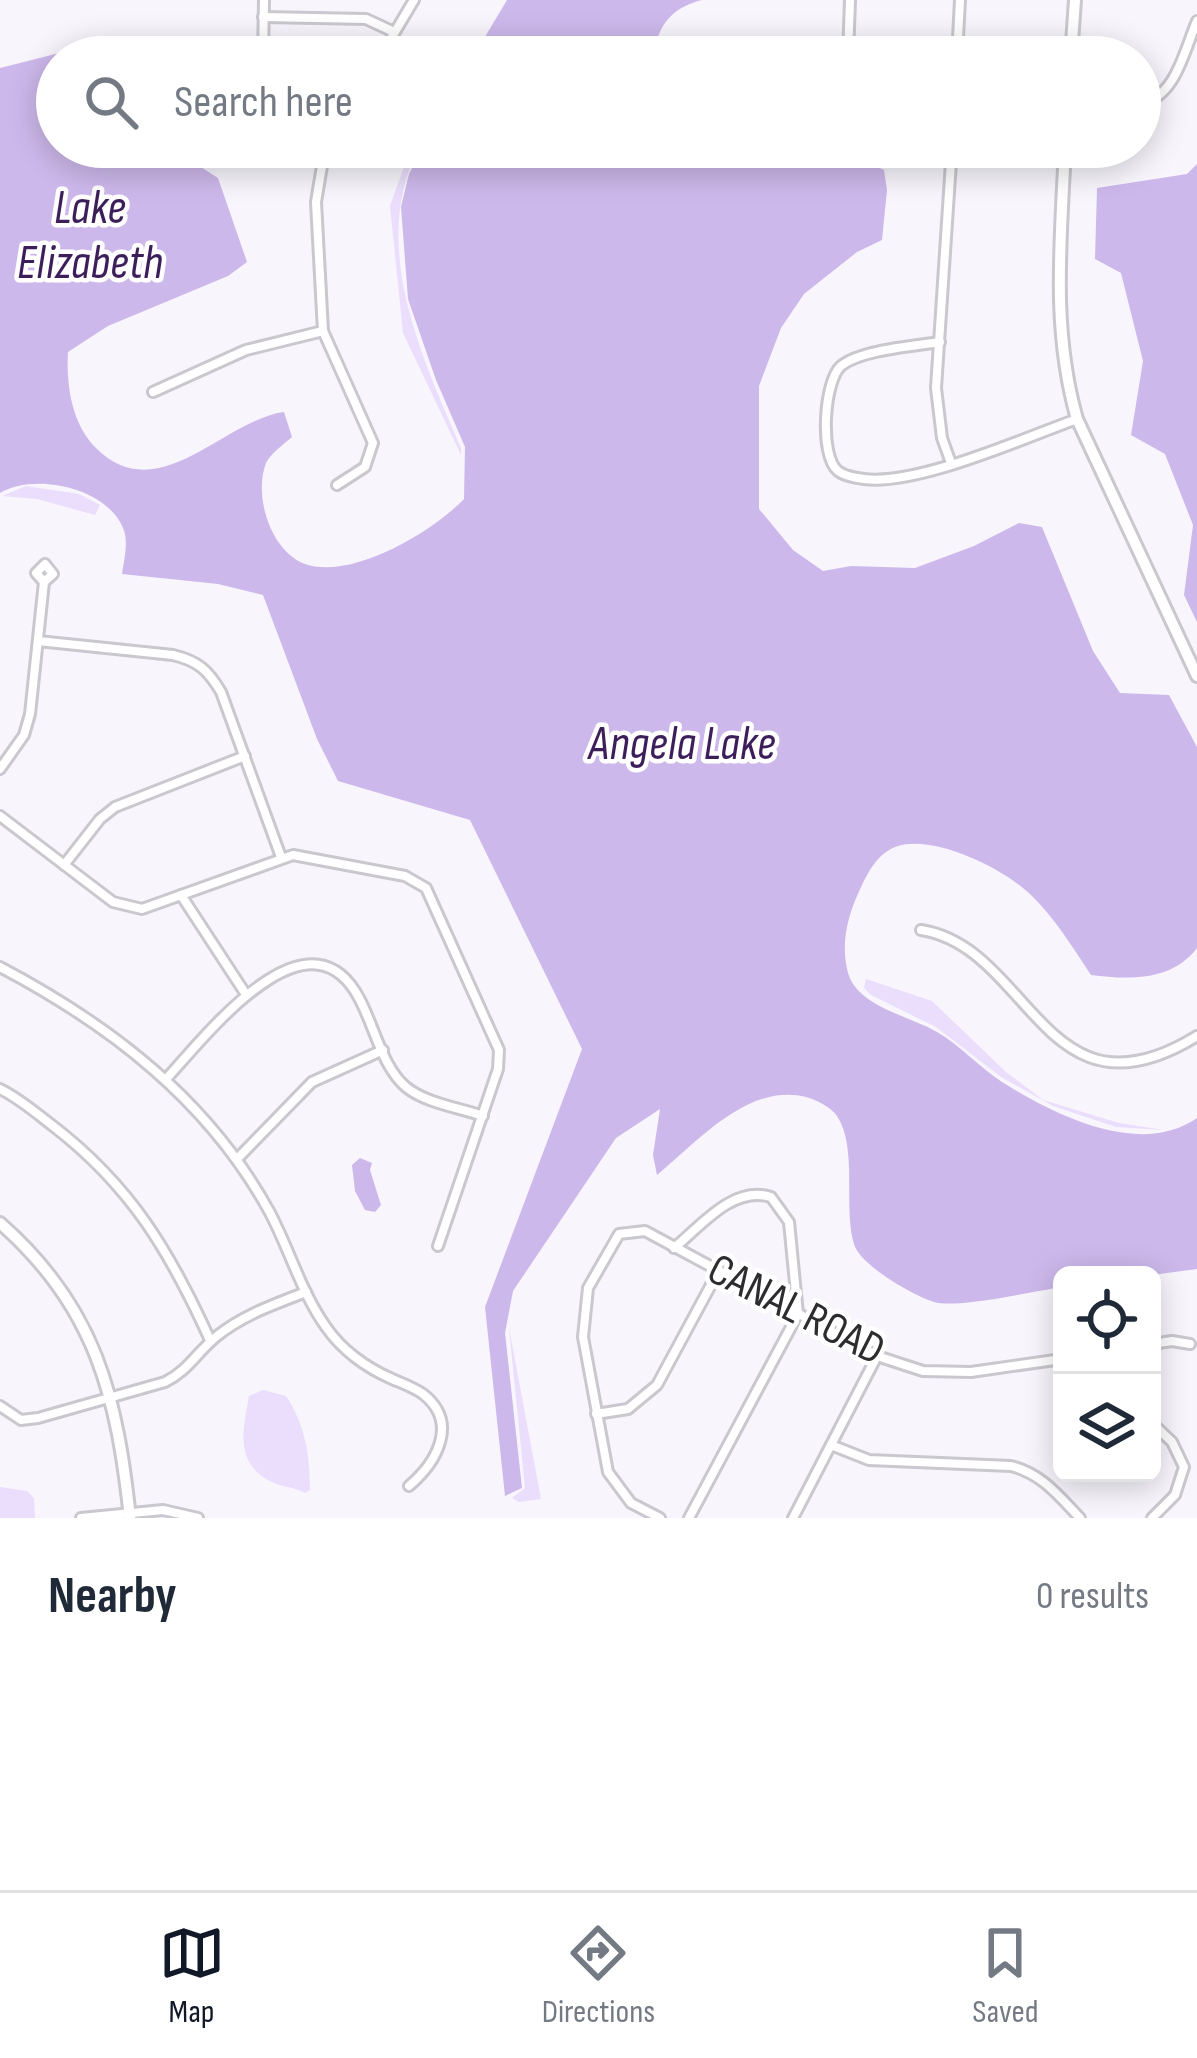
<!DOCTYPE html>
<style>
:root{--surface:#fff;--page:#f2f2f3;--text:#1f2937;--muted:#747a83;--line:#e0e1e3;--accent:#111827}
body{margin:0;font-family:"Sofia Sans Condensed",sans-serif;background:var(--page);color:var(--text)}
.controls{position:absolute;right:36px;bottom:36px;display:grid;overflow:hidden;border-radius:18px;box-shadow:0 6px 30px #0003}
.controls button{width:108px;height:108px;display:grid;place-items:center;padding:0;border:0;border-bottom:3px solid var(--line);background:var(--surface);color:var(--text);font:60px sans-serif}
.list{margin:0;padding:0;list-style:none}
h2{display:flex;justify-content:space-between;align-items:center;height:156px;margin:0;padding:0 48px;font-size:51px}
h2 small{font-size:39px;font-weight:400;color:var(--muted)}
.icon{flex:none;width:66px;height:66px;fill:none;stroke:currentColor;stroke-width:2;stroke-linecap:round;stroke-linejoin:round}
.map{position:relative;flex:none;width:1197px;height:1518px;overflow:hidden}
.search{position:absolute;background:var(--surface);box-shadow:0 6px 30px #0003;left:36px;right:36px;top:36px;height:132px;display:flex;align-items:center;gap:30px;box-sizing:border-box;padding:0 42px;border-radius:66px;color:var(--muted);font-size:45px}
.sheet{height:372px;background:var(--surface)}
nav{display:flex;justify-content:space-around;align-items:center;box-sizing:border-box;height:168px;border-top:3px solid var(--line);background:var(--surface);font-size:33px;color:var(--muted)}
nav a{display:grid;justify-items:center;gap:6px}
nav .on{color:var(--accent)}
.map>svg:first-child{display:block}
.green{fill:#eadefc}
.water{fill:#cdb8eb}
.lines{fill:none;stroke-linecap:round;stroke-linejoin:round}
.street-casing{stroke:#cac7cf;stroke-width:14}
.secondary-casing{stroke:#cac7cf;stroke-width:16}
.street{stroke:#fff;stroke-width:8}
.secondary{stroke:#fff;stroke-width:10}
.labels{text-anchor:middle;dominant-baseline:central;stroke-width:9;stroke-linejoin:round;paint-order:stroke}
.street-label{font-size:45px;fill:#2d2c2f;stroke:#fff}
.water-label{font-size:48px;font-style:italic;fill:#3c1f5a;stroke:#fff}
</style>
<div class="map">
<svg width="1197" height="1518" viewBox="0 0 1197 1518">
<rect width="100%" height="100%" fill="#f8f5fd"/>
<!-- green -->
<g class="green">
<path d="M415 147H419C369 245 421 355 461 448V455L403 333 390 206 405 164Z"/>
<polygon points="26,486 79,494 100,505 95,515 37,499 2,496"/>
<polygon points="866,979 932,1001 1006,1072 1043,1100 1119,1123 1164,1130 1116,1127 1053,1106 1001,1077 936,1027 871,995 864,988"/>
<polygon points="509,1328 541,1499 519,1502 512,1498 525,1488"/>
<path d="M263 1390 286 1396C305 1424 310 1456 310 1490L305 1493C292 1486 278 1487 266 1479 234 1459 244 1426 249 1396Z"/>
<polygon points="0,1487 27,1491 34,1498 35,1518 0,1518"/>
</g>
<!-- water -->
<g class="water">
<path d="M507 0H702C671 8 658 25 653 57H473Z"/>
<path d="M127 36 162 37 183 48 184 57H57V147H188L190 160 218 178 247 262 228 276 108 326 68 352C66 386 72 424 96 448 158 510 223 420 284 412L292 437C284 444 271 453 266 463 253 496 271 554 308 565 355 578 432 532 464 499L465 447 436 380 408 299 401 207 409 174 423 147H678C703 165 828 163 864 161L884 170 887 190 882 240 857 252 804 294 781 328 759 386V509L793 550 823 571 851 566 915 568 974 546 1019 523 1042 527 1093 651 1120 693 1169 695 1197 747V948C1172 981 1130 980 1091 975 1073 948 1055 918 1031 895 1004 869 936 835 898 846 879 852 870 869 862 885 848 914 840 942 848 973 858 1007 910 1016 937 1032 961 1046 979 1067 1002 1082 1054 1115 1140 1158 1197 1118V1269L1152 1275H1062V1287C1035 1291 956 1309 934 1302 912 1295 860 1265 854 1244 843 1208 858 1147 837 1116 830 1106 816 1100 806 1097 749 1082 697 1142 657 1175L653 1155 660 1109 616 1138 513 1291 505 1333 522 1488 505 1496 485 1307 582 1049 470 820 338 781 317 739 263 595 218 584 122 574C124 560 129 541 123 528 107 488 35 472 0 493V68Z"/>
<polygon points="1197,164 1197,622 1184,595 1193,525 1165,454 1131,435 1143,361 1121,273 1095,259 1097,188 1187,174"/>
<polygon points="360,1158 372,1163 370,1170 381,1205 375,1212 365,1210 355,1191 352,1165"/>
</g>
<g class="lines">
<defs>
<g id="street">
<polyline points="263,17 366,19 394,32"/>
<polyline points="263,57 264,0"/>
<polyline points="380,57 414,0"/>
<polyline points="848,57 850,0"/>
<polyline points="957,57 960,0"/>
<path d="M1140 104C1176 97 1184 51 1197 21"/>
<polyline points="294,147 323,160"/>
<polyline points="330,147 323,160 316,202 323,331 373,443 365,467 337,485"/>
<path d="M940 342C914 346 860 350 841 366 824 381 819 456 838 471 844 476 856 478 864 479 917 486 1024 438 1077 419"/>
<polyline points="153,392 246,350 323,331"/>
<polyline points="951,463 942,438 936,388 952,147"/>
<path d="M38 641 173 655C198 661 208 670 221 692L281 857"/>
<polyline points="0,769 24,735 30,714 44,582 36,573 45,564 53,574 44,582"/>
<polyline points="0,816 113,902 142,909 293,855 405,876 426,888 499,1050 498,1069 438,1246"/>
<polyline points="64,865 100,819 115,807 245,756"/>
<polyline points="181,895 245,993"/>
<path d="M921 930C1031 947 1045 1130 1197 1036"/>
<path d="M0 967C110 1025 208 1100 269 1211 289 1248 301 1292 326 1327 341 1349 365 1367 390 1378 401 1383 413 1387 423 1394 460 1423 436 1463 409 1486"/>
<path d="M167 1078C204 1038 308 902 359 998 374 1025 382 1067 406 1087 425 1103 460 1108 483 1116"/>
<path d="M0 1089C19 1098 36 1113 53 1126 131 1186 170 1252 210 1340"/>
<polyline points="237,1159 312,1082 383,1050"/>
<path d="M674 1248C701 1226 733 1185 771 1197L789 1222 798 1314 689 1518"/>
<polyline points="1152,1344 1172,1341 1190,1344"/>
<path d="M0 1406 21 1420 38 1418 165 1382C188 1371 197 1352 217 1336 243 1315 275 1304 306 1292"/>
<polyline points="596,1414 628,1409 657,1385 718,1272"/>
<path d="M831 1445 869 1460 1011 1466C1042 1474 1058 1495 1080 1518"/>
<polyline points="81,1518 163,1510 198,1518"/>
<polyline points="660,1518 631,1503 608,1472 583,1337 588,1288 619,1234 645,1231 877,1356 923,1371 971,1372 1062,1359"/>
<polyline points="793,1518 877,1356"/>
<polyline points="1152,1518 1175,1495 1184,1467 1172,1442 1152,1423"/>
</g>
<g id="secondary">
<polyline points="1071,57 1075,0"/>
<path d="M1065 147C1061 240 1051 328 1077 419L1197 676"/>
<path d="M0 1223C96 1307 117 1397 130 1518"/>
</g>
</defs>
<!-- street casing -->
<use href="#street" class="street-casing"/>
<!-- secondary casing -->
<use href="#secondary" class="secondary-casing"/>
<!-- street -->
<use href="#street" class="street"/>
<!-- secondary -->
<use href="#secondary" class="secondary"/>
</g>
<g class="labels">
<!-- street labels -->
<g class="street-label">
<text transform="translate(796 1310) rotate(27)">CANAL ROAD</text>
</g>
<!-- water labels -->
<g class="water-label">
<text x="90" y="208">Lake<tspan x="90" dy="55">Elizabeth</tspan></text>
<text x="682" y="744">Angela Lake</text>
</g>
</g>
</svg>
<div class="controls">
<button><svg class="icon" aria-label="locate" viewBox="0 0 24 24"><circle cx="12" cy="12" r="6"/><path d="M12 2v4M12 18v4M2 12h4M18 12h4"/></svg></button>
<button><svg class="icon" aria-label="layers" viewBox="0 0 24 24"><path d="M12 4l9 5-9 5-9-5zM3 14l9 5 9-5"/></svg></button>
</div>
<div class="search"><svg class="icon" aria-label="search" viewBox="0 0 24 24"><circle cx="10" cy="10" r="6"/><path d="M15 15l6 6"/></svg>Search here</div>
</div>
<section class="sheet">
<h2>Nearby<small>0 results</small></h2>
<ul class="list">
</ul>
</section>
<nav>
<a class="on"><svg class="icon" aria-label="map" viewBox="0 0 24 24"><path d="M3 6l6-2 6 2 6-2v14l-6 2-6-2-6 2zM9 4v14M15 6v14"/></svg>Map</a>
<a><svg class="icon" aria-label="directions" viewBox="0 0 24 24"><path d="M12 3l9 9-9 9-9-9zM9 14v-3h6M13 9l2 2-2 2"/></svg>Directions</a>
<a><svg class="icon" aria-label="saved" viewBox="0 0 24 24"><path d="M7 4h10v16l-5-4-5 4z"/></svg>Saved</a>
</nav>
